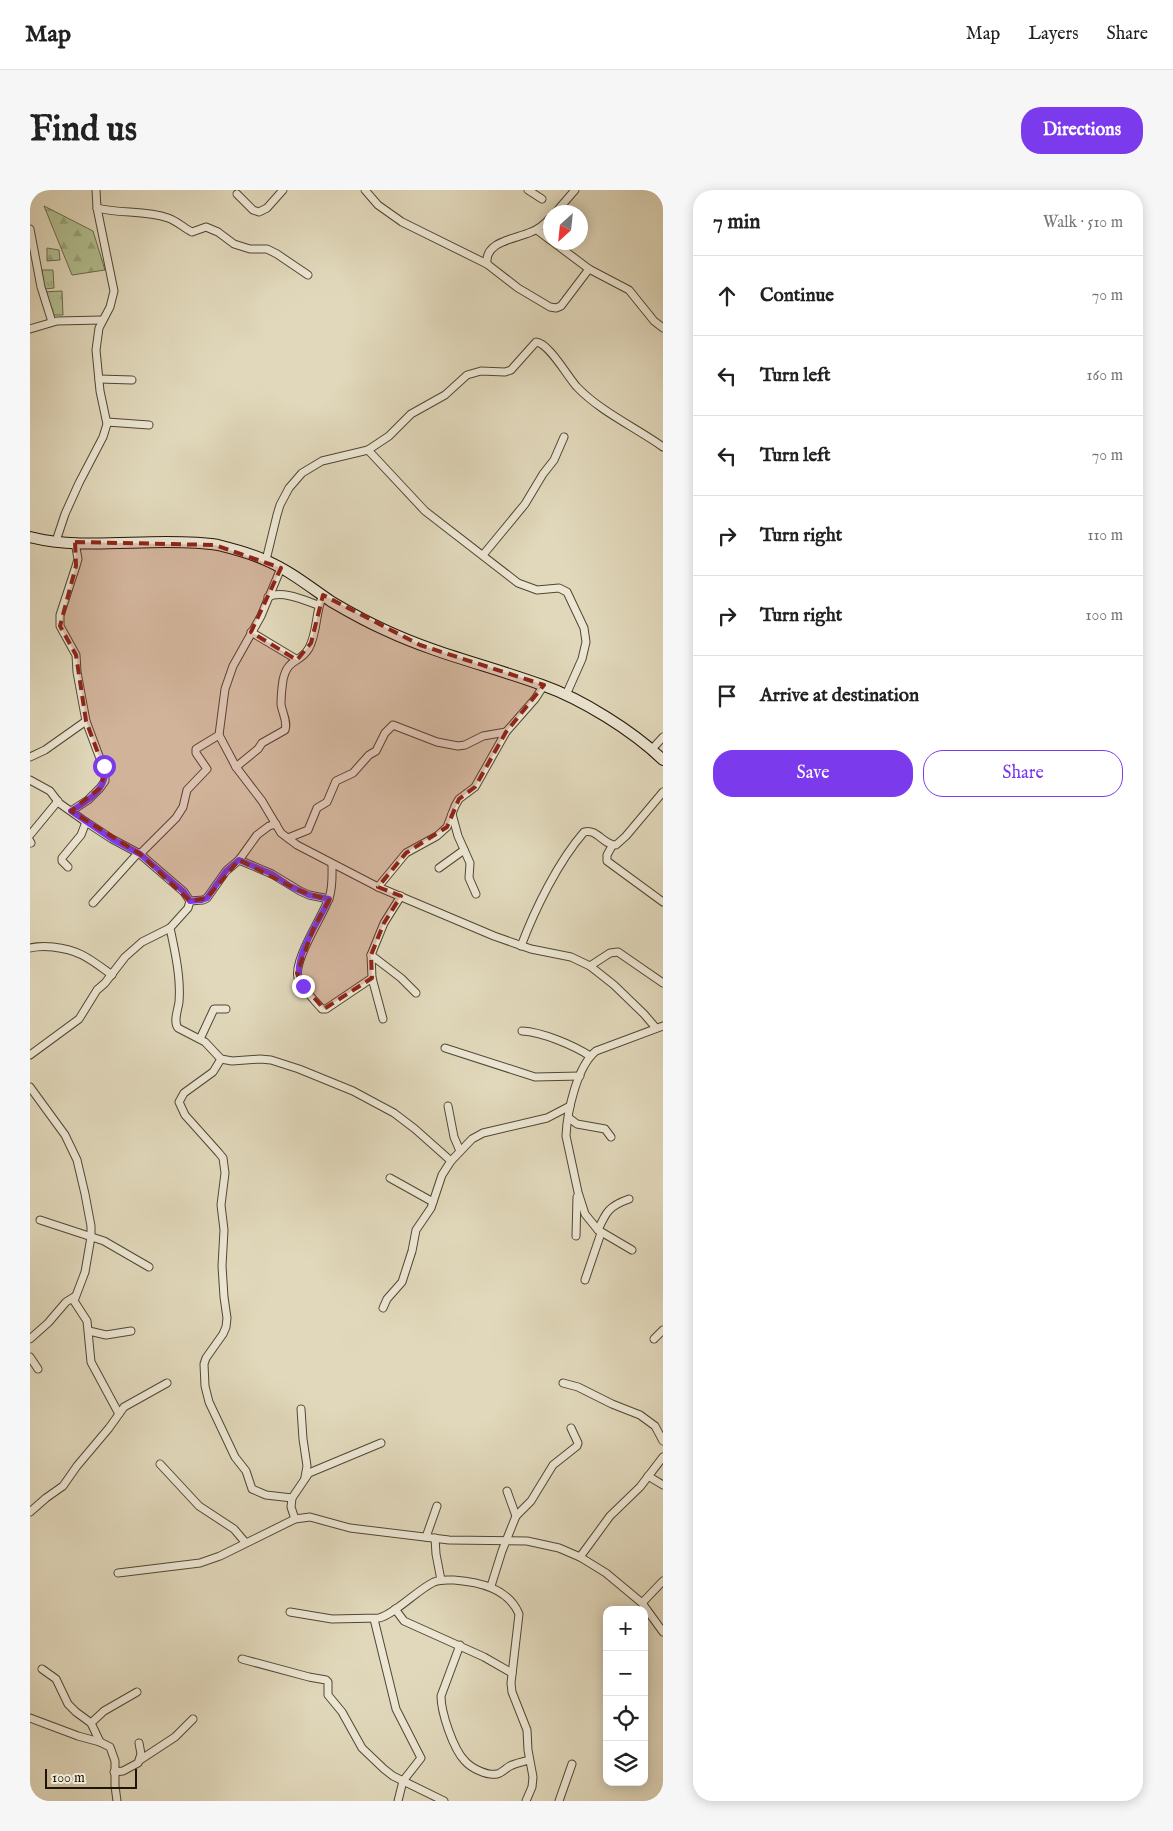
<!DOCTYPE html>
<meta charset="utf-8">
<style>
:root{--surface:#fff;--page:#f6f6f6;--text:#222;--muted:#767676;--line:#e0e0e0;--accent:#7c3aed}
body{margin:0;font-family:"IM FELL English",serif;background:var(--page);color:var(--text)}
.controls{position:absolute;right:15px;bottom:15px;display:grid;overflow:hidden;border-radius:10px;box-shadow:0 2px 12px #0003}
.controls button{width:45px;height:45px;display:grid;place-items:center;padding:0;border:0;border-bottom:1px solid var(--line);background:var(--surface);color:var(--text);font:25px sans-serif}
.compass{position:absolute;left:513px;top:15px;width:45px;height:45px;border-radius:50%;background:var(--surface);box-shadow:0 2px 12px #0003;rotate:207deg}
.scale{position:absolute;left:15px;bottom:12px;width:92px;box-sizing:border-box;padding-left:5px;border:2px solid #201505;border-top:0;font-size:14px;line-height:18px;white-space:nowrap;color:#201505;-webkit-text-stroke:4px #ece6d3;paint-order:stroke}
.stop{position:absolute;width:15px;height:15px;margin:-11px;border:4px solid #7c3aed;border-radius:50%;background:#fff}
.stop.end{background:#7c3aed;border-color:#fff;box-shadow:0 1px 5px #0008}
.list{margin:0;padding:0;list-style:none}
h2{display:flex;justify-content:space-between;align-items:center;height:65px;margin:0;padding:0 20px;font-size:21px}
h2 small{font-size:16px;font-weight:400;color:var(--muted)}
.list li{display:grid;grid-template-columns:32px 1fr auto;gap:15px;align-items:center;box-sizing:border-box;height:80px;padding:0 20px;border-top:1px solid var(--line)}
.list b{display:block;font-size:19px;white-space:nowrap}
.list em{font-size:16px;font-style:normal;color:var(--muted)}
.actions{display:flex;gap:10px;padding:15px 20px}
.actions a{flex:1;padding:11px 0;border:1px solid var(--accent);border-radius:20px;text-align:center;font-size:18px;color:var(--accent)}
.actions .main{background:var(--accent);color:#fff}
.icon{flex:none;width:28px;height:28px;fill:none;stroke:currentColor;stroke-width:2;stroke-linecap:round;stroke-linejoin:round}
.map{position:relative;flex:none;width:633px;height:1611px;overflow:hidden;border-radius:20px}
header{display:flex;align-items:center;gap:30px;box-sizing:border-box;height:70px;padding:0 25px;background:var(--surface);border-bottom:1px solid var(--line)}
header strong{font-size:24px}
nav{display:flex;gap:28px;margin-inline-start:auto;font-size:18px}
.intro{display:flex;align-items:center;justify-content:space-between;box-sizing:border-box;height:120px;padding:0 30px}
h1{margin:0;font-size:35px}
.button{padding:12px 22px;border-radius:20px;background:var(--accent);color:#fff;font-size:18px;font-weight:700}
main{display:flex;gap:30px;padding:0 30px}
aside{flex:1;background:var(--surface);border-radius:20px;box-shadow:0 2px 12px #0003}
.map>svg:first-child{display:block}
.forest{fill:url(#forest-firs);stroke:#696a4b}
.park{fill:url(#park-tufts);stroke:#696a4b}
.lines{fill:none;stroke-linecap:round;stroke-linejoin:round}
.street-casing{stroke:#504632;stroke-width:9}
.secondary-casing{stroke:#201505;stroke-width:12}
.street{stroke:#ece6d3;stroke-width:7}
.secondary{stroke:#ece6d3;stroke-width:10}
.route{stroke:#7c3aed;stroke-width:6}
.marked{fill:#8f2418;fill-opacity:0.2;stroke:#8f2418;stroke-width:4;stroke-dasharray:10 6;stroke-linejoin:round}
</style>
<header>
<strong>Map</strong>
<nav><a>Map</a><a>Layers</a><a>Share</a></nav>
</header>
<div class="intro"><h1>Find us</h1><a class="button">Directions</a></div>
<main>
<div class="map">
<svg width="633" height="1611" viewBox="0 0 633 1611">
<defs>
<pattern id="forest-firs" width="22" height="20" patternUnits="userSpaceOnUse" patternTransform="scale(1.25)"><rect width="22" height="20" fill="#b2bf91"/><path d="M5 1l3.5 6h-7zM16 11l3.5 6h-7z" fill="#99a37c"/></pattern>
<pattern id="park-tufts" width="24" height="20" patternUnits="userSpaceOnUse" patternTransform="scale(1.25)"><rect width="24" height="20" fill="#b2bf91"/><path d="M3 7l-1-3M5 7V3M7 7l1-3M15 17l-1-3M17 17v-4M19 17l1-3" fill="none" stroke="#99a37c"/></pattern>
</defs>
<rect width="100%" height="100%" fill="#e1d8bb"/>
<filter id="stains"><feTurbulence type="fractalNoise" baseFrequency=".004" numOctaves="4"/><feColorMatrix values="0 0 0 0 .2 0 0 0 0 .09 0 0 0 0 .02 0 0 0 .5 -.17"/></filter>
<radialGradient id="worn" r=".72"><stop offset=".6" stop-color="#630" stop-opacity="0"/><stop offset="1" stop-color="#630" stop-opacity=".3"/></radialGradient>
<!-- forest -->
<g class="forest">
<polygon points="14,16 63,41 75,80 42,85"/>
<polygon points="17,58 29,60 30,70 17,71"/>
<polygon points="32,101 33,125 21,125 12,102"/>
</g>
<!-- park -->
<polygon class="park" points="12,80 23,80 24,98 14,99"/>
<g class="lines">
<defs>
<g id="street">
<polyline points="335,0 348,15 372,32 457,74 488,98 520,117 526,118 531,116 559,79"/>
<polyline points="498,0 512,9"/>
<polyline points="207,4 223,20 229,22 237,18 253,0"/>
<path d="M67 18C91 24 115 20 138 28 147 31 154 38 162 42L176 37 188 42 204 54 220 59H237L247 64 278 85"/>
<polyline points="526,22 545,0"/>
<polyline points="0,39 11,97 22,132"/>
<polyline points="507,40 520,50"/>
<polyline points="523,52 559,79 599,100 624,131 633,138"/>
<path d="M457 74C454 51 486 49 501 42 509 39 515 34 520 28"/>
<polyline points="0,139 27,131 72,130"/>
<polyline points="69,189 102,190"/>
<polyline points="77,232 119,235"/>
<polyline points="338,260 395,321 488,393 507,400 529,398 537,402 554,438 556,452 552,469 536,505"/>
<polyline points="26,351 35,324 49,293 73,247 77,234 70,201 66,160 69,138 80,117 84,101 67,18 66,0"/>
<polyline points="453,365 495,314 513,284 524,270 534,247"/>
<path d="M236 370 247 325 250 315 259 298 272 283 292 271 338 260 359 246 381 224 415 205 437 185 451 181 475 182 481 180 506 152C519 153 537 186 547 197 571 222 605 237 633 257"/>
<path d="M238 407C252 400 274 410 288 415"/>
<polyline points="221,442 266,469"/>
<polyline points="189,545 206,577 232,611 251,643 267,655 348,697 464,746 501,759 541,767 560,776 584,795 614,824 626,838"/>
<polyline points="622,559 633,547"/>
<polyline points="0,567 15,560 56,531"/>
<path d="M206 577 228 559 232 553 255 540C258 531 252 523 251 514 251 506 252 497 253 490 258 467 270 474 279 458 288 441 285 422 293 405"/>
<polyline points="0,590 20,601 29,613 53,630 82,649 110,664 154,702 160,711 158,718 140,738 112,752 95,767 75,793 67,800 49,829 0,865"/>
<polyline points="41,621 58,610 70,598 75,591 75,582 56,531 47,482 46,465 30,436 30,425 46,376 48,369 45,352"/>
<polyline points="422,624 428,646 440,673 439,688 446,704"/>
<polyline points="0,645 28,611"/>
<polyline points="258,648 278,640 287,618 297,612 306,591 323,583 339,565 346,561 355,543 363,535 407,552 428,556 435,555 453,546 476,542"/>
<polyline points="0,651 1,653"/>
<polyline points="582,656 577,665 577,671 633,712"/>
<polyline points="110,664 146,628 153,617 157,600 177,579 166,563 166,559 189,545 195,499 203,476 231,426 251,378"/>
<polyline points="209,670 242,684 270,701 279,705 299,709"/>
<path d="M302 674C302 685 303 697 299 708 293 726 263 770 268 788 270 796 286 812 292 819H296L342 788 341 765 354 733 371 706"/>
<polyline points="38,677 32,671 32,668 51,645 56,632"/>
<polyline points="409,678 434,660"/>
<polyline points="348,697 376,663 407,646 417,637 425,616 429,609 445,597 476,542 505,509 514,495"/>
<polyline points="160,711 173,710 177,708 196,681 209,670 227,645 239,636 246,634"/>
<polyline points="63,713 108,663"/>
<path d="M140 738C145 761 151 788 149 812 148 820 143 831 148 838L175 852 191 869 202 871 230 869 241 870 269 879 323 901 364 923 385 939 421 971"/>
<path d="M491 756C505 719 528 672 554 642 567 638 573 655 586 655L596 646 633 602"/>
<path d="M0 758C8 756 15 756 23 757 50 760 60 769 82 785"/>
<polyline points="341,765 371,788 386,803"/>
<polyline points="560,776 580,763 588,762 633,793"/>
<polyline points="342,788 353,829"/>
<path d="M492 841C512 842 543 855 560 866"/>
<polyline points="170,849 184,819 196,819"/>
<polyline points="415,858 505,887 550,886"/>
<polyline points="191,869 183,882 154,903 149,912 155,925 189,963 193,968 195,983 191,1015 194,1040 192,1076 194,1107 197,1128 196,1137 193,1144 176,1168 174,1174 175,1196 179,1212 205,1267 216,1281 222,1299 236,1305 262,1308"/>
<polyline points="0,897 35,945 47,970 55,1004 61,1036 61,1047 55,1082 44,1111 57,1131 61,1172 89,1224"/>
<polyline points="418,916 424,947 430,961"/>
<polyline points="539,928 547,934 575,939 581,947"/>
<polyline points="360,988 403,1012"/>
<polyline points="10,1030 74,1051 119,1077"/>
<path d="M568 1040C576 1022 579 1016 599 1009"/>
<polyline points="546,1046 547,1007"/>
<path d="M602 1060 568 1040 555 1024 548 1002 536 946C537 922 547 876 566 861L633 836"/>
<polyline points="555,1090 571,1043"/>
<polyline points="353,1118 357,1109 372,1092 382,1061 386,1040 401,1018 412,985 421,971 442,949 453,943 517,928 540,916"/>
<polyline points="59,1141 76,1145 101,1141"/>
<polyline points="0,1149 18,1133 36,1112 44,1107"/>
<polyline points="624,1149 633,1140"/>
<polyline points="0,1167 8,1179"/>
<polyline points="533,1193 548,1197 582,1214 610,1225 625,1236 633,1251"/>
<polyline points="271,1219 273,1249 277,1276 275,1287"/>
<polyline points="130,1274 169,1316 204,1339 215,1352"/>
<polyline points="618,1286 633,1295"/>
<polyline points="477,1301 486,1326"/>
<polyline points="0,1322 16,1308 33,1296 47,1276 79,1238 94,1217 137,1193"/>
<polyline points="265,1329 261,1317 262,1308 279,1283 351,1253"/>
<polyline points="396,1347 407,1316"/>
<polyline points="405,1348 406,1364 411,1390"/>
<polyline points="550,1367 580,1326 610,1297 633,1267"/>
<polyline points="88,1383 170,1373 190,1366 265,1329 280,1327 320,1338 419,1350 497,1351 529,1358 550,1367 576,1383 612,1413 633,1442"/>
<polyline points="461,1396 472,1361 486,1326 501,1311 523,1275 547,1256 548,1253 541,1238"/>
<polyline points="612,1413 633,1391"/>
<polyline points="365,1419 374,1431 454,1467 482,1483"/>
<path d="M260 1422 302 1429 349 1428C365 1424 387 1400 404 1392 411 1389 417 1390 424 1390 449 1392 478 1398 489 1424L481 1493 482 1502 497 1540 498 1560 503 1587 502 1597 496 1611"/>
<polyline points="344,1429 366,1519 391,1568 373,1591 368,1611"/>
<path d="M430 1455 411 1506C411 1522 423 1559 435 1571 441 1578 457 1586 467 1584 472 1583 476 1578 480 1576 486 1573 493 1572 499 1570"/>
<polyline points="212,1469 279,1487 296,1490 298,1492 298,1505 312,1522 332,1558 354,1579 363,1586 414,1611"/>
<polyline points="12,1479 26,1489 38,1514 46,1522 61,1533 70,1552"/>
<polyline points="0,1528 48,1546 70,1552 80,1557 85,1571 85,1596 87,1611"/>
<polyline points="61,1533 74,1521 107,1502"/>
<polyline points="110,1570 145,1547 163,1529"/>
<polyline points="84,1582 93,1581 108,1573 111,1564 109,1553"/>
<polyline points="0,1607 5,1611"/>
<polyline points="529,1611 542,1574"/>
</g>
<path id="secondary" d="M0 347C43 358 91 352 136 352 153 352 171 352 188 355 204 359 220 363 235 370 259 380 280 397 302 412 319 422 337 432 355 440 406 464 460 476 512 495 552 509 603 541 633 570"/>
</defs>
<!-- street casing -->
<use href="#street" class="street-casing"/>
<!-- secondary casing -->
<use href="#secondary" class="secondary-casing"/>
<!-- street -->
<use href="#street" class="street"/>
<!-- secondary -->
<use href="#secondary" class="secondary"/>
</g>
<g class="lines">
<!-- route -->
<path class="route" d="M74 576C80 597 58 611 41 621L82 649 110 664 154 702 160 711 172 710 177 708 196 681 209 670 242 684 260 696 279 705 299 709C290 731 257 774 273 796"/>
</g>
<!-- marked area -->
<path class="marked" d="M45 352 185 355 251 378 221 442 267 470 281 453 293 405 390 455 514 495 476 542 445 597 429 609 417 637 376 663 348 697 371 706 354 733 341 765 342 788 294 819 270 792 267 783 284 737 299 710 270 701 209 670 177 708 160 711 110 664 41 621 70 598 75 582 56 531 46 465 30 436 46 376Z"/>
<rect width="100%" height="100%" filter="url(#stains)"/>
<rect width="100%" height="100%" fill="url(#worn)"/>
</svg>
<div class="controls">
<button>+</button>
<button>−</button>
<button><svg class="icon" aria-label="locate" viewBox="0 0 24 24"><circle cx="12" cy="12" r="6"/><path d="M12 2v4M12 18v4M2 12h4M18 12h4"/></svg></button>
<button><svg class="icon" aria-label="layers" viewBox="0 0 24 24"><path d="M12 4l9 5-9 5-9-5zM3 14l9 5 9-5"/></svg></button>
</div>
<svg class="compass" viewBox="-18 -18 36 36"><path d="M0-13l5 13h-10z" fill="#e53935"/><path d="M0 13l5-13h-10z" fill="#767676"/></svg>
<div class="scale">100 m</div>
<div class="stop" style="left:74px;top:576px"></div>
<div class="stop end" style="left:273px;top:796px"></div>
</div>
<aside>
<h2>7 min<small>Walk · 510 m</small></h2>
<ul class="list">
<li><svg class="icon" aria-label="ahead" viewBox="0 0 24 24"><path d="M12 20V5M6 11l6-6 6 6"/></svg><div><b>Continue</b></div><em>70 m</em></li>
<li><svg class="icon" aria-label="left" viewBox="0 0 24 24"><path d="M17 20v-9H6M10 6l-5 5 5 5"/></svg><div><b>Turn left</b></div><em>160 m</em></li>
<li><svg class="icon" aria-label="left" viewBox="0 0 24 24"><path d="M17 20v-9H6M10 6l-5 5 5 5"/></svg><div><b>Turn left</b></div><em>70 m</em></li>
<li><svg class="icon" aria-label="right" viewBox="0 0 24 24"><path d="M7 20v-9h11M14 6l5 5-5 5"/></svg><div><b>Turn right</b></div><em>110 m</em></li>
<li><svg class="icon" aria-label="right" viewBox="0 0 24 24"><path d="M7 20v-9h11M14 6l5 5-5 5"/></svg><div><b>Turn right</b></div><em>100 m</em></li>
<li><svg class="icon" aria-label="arrive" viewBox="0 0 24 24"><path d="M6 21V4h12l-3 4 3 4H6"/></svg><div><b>Arrive at destination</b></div></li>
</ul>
<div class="actions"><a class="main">Save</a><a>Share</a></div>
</aside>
</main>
